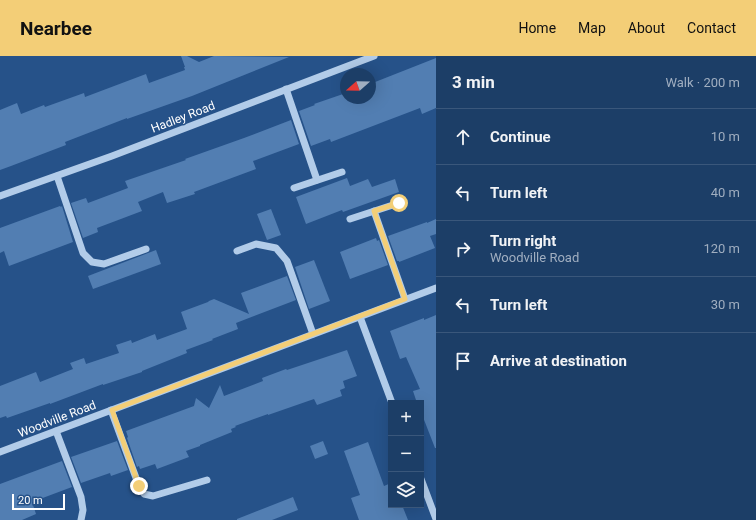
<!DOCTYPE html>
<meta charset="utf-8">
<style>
:root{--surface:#1c3e67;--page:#294970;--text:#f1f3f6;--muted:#a0aec0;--line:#3a577b;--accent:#f3ce77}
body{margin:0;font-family:Roboto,sans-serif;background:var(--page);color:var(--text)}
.controls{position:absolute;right:12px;bottom:12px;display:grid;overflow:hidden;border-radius:0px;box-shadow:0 4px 16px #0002}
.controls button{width:36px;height:36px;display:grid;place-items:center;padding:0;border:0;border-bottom:1px solid var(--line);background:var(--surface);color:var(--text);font:20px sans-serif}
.compass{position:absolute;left:340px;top:12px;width:36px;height:36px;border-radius:50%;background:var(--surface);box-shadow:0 4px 16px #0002;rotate:250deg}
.scale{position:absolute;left:12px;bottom:10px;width:53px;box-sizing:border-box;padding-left:4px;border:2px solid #fff;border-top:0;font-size:11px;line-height:14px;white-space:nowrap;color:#fff;-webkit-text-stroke:3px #265289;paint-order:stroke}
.stop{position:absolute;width:12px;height:12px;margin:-9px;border:3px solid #f3ce77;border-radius:50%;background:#fff}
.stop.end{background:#f3ce77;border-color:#fff;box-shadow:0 1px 4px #0008}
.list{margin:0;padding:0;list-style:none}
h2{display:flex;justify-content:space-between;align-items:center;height:52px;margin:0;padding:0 16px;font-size:17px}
h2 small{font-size:13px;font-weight:400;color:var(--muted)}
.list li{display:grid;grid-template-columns:26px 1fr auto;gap:12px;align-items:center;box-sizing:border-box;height:56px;padding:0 16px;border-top:1px solid var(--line)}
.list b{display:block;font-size:15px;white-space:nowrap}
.list p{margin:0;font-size:13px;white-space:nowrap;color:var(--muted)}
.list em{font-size:13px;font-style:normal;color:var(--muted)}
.icon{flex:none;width:22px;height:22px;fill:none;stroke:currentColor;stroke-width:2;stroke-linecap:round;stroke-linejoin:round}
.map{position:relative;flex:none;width:436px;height:464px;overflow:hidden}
header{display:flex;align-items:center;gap:24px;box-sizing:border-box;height:56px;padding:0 20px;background:var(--accent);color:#111}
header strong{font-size:19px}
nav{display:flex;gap:22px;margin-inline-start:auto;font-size:14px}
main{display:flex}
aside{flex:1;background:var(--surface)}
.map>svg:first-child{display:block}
.building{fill:#527eb2}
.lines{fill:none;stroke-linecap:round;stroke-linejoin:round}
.minor{stroke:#b2cce9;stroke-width:7}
.route{stroke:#f3ce77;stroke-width:5}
.labels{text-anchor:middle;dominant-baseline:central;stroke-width:3;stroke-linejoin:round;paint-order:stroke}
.street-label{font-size:12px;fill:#fff;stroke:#265289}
</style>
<header>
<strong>Nearbee</strong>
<nav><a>Home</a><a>Map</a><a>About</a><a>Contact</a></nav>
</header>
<main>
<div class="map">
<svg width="436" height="464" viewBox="0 0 436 464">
<rect width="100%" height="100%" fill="#265289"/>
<!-- building -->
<g class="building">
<polygon points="181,0 187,0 199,6 214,0 289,1 192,40 127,63 127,62 65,86 66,89 11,110 0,114 0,54 17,47 21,58 44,49 45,51 84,37 85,41 146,18 149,27 185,14 184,11 185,11"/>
<polygon points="436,2 436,52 422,58 420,52 331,86 330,83 311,90 299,55 315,49 314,48 346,37 346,42 370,42 370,28"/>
<polygon points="291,64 299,88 253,105 256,113 194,136 195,138 167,147 163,136 138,146 142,155 97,172 98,176 83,182 71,147 86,142 88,147 128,132 125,125 186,104 185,103 244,82"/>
<polygon points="347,122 350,130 368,123 372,131 395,123 399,136 343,156 342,154 306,168 296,141"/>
<polygon points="60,150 61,151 62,150 73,186 9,210 4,195 0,197 0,172"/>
<polygon points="271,153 281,179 267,184 257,158"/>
<polygon points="436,163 436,178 430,180 435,192 399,206 399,205 397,205 388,180 427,166 427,167"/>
<polygon points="376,182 377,185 379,184 388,209 350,223 340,196"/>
<polygon points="156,194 161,208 93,233 88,220"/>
<polygon points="314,204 330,245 309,253 295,211"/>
<polygon points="287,220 296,244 236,267 238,273 212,283 213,284 186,294 187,297 142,315 142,316 103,329 103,328 50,348 50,347 7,362 6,360 0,362 0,330 36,316 40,326 73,313 70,307 84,302 86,308 119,297 116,289 131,284 132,287 155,278 157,284 187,273 181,256 208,246 209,245 214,243 249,258 241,237"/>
<polygon points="436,259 436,392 435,392 421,356 421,347 417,347 413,335 420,333 406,301 400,303 390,275 424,262 424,264"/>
<polygon points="347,294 357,320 343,325 345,332 340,334 342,340 317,349 314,343 268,359 268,358 235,370 236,371 231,373 232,376 200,389 200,390 186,395 189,401 157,413 155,408 140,413 139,410 137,411 127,382 128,381 126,375 194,350 196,342 209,352 220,329 224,340 263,325 262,322 286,313 287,314"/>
<polygon points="117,385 128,414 111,420 110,417 81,427 71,401"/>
<polygon points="323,385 328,398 315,403 310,390"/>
<polygon points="368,386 384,430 391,427 391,449 402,449 408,464 359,464 351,442 360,439 344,395"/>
<polygon points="62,405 72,431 32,446 36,458 22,464 0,464 0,428"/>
<polygon points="293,441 298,454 272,464 237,464 237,463"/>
</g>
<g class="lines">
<!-- minor -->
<g class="minor">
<polyline points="286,33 317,124"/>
<polyline points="57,120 83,197 92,206 104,208 146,193"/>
<polyline points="294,132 342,116"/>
<polyline points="0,140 112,100 374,0"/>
<polyline points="374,155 405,243"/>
<polyline points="350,163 399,147"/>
<polyline points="237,195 256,188 276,192 287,205 313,278"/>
<polyline points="360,261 392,347"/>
<polyline points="111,354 139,430 144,438 153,440 207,424"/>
<polyline points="56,375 81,441 83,454 81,464"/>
<polyline points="0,396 436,232"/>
<polyline points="421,423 436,463"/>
</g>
</g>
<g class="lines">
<!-- route -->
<polyline class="route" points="139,430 112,354 405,243 374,155 399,147"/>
</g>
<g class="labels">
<!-- street labels -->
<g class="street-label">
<text transform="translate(183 61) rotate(-21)">Hadley Road</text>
<text transform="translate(57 363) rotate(-21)">Woodville Road</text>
</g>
</g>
</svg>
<div class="controls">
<button>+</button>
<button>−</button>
<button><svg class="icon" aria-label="layers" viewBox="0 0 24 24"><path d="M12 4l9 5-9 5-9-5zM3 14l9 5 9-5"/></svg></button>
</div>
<svg class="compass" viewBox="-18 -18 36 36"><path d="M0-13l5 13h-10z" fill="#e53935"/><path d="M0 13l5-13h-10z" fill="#a0aec0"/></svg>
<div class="scale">20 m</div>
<div class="stop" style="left:399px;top:147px"></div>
<div class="stop end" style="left:139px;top:430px"></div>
</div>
<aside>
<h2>3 min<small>Walk · 200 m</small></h2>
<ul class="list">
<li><svg class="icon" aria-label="ahead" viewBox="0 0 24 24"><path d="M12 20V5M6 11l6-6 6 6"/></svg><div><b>Continue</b></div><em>10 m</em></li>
<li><svg class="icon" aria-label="left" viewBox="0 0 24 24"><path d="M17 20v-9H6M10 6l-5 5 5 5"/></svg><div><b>Turn left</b></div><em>40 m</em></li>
<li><svg class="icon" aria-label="right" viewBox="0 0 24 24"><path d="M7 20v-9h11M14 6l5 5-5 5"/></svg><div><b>Turn right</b><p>Woodville Road</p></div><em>120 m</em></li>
<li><svg class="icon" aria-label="left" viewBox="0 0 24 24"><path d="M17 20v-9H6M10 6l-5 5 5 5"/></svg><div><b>Turn left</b></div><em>30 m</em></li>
<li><svg class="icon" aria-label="arrive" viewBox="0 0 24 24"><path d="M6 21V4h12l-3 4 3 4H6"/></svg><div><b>Arrive at destination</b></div></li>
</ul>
</aside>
</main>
